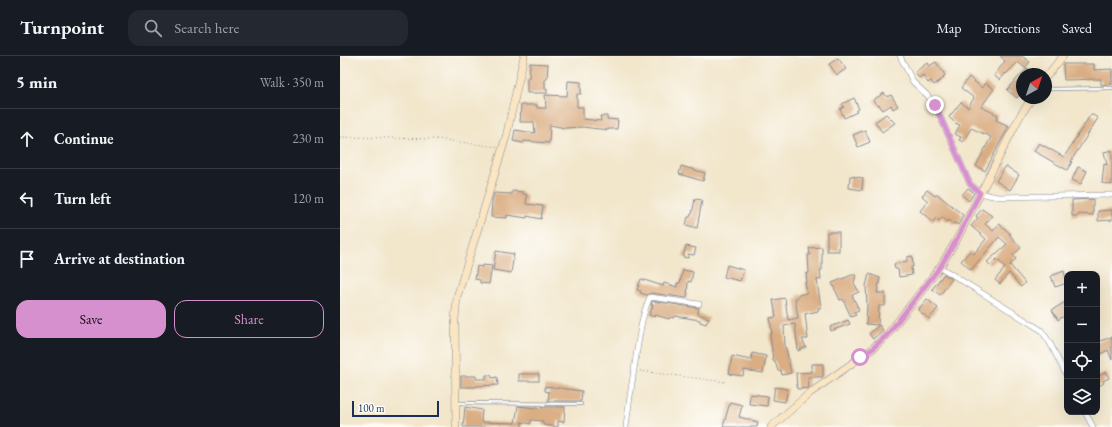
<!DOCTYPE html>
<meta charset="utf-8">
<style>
:root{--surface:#171b24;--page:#242831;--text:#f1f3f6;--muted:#9ea1a6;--line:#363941;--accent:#d690ce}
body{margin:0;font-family:"EB Garamond",serif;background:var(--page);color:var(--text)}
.controls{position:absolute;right:12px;bottom:12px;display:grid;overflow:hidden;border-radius:8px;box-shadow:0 4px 16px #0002}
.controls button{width:36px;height:36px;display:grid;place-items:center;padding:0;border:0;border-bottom:1px solid var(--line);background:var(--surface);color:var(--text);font:20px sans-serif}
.compass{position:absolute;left:676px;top:12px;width:36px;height:36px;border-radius:50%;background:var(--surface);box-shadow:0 4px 16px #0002;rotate:40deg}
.scale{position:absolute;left:12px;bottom:10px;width:87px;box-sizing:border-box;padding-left:4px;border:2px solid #1b2f5e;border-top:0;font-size:11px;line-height:14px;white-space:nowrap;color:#1b2f5e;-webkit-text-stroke:3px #fdfcf7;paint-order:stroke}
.stop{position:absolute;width:12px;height:12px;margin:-9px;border:3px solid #d690ce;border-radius:50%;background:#fff}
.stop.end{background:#d690ce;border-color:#fff;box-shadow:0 1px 4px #0008}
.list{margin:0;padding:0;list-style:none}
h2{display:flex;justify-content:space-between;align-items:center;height:52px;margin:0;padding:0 16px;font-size:17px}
h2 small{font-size:13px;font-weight:400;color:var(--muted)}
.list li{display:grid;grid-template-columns:26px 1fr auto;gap:12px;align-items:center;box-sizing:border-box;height:60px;padding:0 16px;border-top:1px solid var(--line)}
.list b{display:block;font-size:15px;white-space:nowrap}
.list em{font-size:13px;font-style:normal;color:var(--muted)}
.actions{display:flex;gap:8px;padding:12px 16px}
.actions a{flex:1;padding:9px 0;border:1px solid var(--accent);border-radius:12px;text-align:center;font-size:14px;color:var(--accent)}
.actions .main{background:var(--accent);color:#111}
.icon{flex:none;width:22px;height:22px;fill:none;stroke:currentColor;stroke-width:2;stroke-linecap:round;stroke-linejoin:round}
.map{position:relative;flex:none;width:772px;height:371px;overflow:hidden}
header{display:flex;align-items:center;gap:24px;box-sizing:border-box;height:56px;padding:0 20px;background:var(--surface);border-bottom:1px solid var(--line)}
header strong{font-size:19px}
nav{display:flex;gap:22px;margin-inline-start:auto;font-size:14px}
.search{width:280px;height:36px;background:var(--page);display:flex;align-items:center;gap:10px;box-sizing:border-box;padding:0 14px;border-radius:12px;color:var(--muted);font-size:15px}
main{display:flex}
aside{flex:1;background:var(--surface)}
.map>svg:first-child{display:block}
.building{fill:#daad82}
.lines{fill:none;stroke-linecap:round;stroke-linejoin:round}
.lane-casing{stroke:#868a94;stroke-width:4}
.street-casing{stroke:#868a94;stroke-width:6}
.secondary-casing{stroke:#868a94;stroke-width:8}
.path{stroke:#868a94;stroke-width:1;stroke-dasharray:1 3;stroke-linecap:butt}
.lane{stroke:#fff;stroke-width:2.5}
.street{stroke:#fff;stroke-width:5}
.secondary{stroke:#fbe6c3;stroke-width:7}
.route{stroke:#d690ce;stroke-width:5}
</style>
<header>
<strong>Turnpoint</strong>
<div class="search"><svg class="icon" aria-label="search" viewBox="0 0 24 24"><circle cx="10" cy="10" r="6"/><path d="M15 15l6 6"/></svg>Search here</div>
<nav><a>Map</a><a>Directions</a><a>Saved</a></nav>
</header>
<main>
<aside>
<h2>5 min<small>Walk · 350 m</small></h2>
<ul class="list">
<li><svg class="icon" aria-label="ahead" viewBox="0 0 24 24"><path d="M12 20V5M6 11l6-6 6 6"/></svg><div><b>Continue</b></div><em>230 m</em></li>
<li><svg class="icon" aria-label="left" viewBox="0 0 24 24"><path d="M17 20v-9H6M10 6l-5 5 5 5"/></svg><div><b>Turn left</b></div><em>120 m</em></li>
<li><svg class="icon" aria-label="arrive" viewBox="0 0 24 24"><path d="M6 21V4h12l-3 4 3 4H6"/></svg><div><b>Arrive at destination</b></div></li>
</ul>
<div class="actions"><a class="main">Save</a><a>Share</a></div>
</aside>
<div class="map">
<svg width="772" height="371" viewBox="0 0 772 371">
<rect width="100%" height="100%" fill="#fdfcf7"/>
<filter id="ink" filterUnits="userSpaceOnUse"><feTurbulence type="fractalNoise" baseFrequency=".025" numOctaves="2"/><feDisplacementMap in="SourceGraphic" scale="8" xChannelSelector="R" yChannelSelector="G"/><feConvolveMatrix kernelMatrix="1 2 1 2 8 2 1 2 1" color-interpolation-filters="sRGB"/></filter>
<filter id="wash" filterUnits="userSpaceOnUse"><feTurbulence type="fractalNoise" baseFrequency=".012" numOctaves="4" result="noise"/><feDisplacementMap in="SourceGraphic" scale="16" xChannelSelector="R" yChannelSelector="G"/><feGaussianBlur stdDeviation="0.9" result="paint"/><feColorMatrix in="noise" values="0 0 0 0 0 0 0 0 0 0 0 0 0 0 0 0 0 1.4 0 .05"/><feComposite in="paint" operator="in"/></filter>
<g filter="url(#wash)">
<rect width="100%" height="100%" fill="#f2e6cb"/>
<g id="blocks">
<!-- building -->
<g class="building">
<polygon points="660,0 682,0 690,6 685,12 678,6 666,18 665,17 660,24 654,20 665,5"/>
<polygon points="498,2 506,13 497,19 489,8"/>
<polygon points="596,6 605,19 603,21 604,22 594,29 591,25 588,27 583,19 579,22 575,16 587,7 589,10"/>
<polygon points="190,7 208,8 207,23 205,23 205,33 207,33 207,37 187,37 187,22 189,22"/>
<polygon points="723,8 754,8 754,14 772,13 772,28 761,29 761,23 724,24"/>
<polygon points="687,12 695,18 682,18 682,36 677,42 667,34"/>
<polygon points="629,21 642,32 645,27 654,33 641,51 658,59 656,64 669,70 645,115 636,110 651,81 631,72 623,86 619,84 621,81 615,78 620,69 615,67 609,61 621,46 628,52 634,42 621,32"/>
<polygon points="228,25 241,26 241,38 237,38 237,51 243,51 243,63 261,65 260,60 267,60 267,63 278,64 277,73 268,73 268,74 242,71 225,72 210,69 209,87 184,85 183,87 173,85 175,74 195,77 194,66 180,66 181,49 197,49 197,52 206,52 205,39 227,40"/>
<polygon points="544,37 547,41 551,39 558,50 553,53 551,49 543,54 539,49 537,50 533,44"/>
<polygon points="514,42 519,53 516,55 517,56 504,62 500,53 504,51 502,48"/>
<polygon points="546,58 555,67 542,76 535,66"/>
<polygon points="751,58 758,62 731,105 732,106 727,114 694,95 699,87 724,101"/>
<polygon points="525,74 530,86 518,91 513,79"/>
<polygon points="772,94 772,129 762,127 764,108 767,109 764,96"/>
<polygon points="341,110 365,117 363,125 339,118"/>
<polygon points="666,110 679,119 670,134 656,125"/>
<polygon points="738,111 747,115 741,128 732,124"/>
<polygon points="510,120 523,122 522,134 509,132"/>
<polygon points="628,132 634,137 629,145 622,139"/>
<polygon points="587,134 595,140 597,138 623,159 618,169 615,167 614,168 609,164 608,166 602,161 599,165 596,162 593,166 580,155 588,145 582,140"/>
<polygon points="172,135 183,136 183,138 187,139 186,148 203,150 201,163 187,160 187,162 167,159 167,162 151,161 152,145 154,137 172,138"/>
<polygon points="355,143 362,144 357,172 346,169 348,161 350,161 351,158 352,158"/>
<polygon points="753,143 753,159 738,158 738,160 732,160 732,144"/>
<polygon points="642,153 652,160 645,168 653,175 659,168 671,178 669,178 681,192 673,199 676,203 670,209 685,227 681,231 669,217 660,228 655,224 665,212 657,203 650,209 647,206 667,188 659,181 631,214 621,205 630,195 634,198 646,183 631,170 638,162 636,160"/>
<polygon points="772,154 772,164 758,165 758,155"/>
<rect x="487" y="176" width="12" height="19"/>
<polygon points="346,190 356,192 354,199 348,198 348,202 343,201"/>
<polygon points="482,191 482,214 480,214 481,223 477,224 481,252 478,252 478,255 465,258 468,283 462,283 466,291 458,295 455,268 444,270 445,292 446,292 451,317 442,319 441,314 438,315 435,305 433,305 430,278 432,278 430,262 436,261 433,244 445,242 448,264 458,262 455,242 458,242 458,239 467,237 465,226 467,226 466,218 469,217 468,199 470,199 469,192"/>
<polygon points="156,195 174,198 171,217 153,214"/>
<polygon points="572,200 573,211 571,211 572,219 559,221 558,213 555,213 554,208 567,205 567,201"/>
<polygon points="142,209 152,210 149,228 140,227 140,224 135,223 137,210 142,211"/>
<polygon points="387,209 404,214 400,225 384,221"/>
<polygon points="343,214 353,216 351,226 348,225 347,242 311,237 307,239 300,237 301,235 297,234 301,223 323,230 324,227 337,231 337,227 340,227"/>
<polygon points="724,215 727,227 715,231 711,220"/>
<polygon points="529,218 540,222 537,237 545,237 545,250 539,250 538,269 526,268 527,250 526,230"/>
<polygon points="604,218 612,223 600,239 592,233"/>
<polygon points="512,219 516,219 514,227 519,236 512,239 519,254 514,256 516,259 511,261 503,243 500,244 492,227"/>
<polygon points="587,243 598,252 589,263 578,254"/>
<polygon points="312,245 359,252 358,258 369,262 366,268 360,266 360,264 335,260 334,262 330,261 329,263 315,259 315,261 309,259 313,249 311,249"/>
<polygon points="725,246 727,248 727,258 718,264 712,254"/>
<polygon points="508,264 510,268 491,275 490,271"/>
<polygon points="539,269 543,274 533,283 529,278"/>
<polygon points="772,281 772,304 768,294 757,300 757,286"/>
<polygon points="412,297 426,300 423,317 404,314 403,320 389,318 392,300 411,304"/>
<polygon points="472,308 483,308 483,321 468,321 469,332 457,333 456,317 472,316"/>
<polygon points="766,316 769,322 763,325 764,327 757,331 757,321"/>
<rect x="179" y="318" width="20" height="7"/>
<polygon points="146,319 151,319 152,322 157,321 158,329 136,330 136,331 121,331 121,320 136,320 136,323 146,323"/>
<polygon points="205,330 242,335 241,345 208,345 209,336 205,335"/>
<polygon points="435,331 448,333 445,346 433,344"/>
<polygon points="410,338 428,340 427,350 409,348"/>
<polygon points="390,346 402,349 399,361 418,366 417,371 383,371"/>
<polygon points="178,350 195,352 195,351 204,352 205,351 225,351 224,366 218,365 218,371 203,369 203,365 191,364 191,368 181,366 182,367 182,371 123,371 125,351 142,354 141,366 175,367"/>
</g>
</g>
</g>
<g filter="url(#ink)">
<use href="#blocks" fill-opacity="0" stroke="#868a94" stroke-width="1"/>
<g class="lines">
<defs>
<g id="lane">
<polyline points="706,32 712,33 772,32"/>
<polyline points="117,347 241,348"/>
</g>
<g id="street">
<polyline points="560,0 573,26 587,39 595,49 630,128 640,137 657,141 772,139"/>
<polyline points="600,211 701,274 710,287 727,321"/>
<polyline points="745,356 753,371"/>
<path d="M286 371C289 345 293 320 297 294 300 276 302 258 310 241L359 248"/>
</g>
<g id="secondary">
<polyline points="706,21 723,0"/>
<polyline points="116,371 115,263 117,241 166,81 184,0"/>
<polyline points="431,371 470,337 531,294 548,278 600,211 617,183 680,60 692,42"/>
</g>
</defs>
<!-- lane casing -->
<use href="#lane" class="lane-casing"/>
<!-- street casing -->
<use href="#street" class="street-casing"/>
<!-- secondary casing -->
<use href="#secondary" class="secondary-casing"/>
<!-- path -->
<g class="path">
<polyline points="0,81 97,83 157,91"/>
<polyline points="300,315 385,326"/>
</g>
<!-- lane -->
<use href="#lane" class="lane"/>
<!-- street -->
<use href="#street" class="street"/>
<!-- secondary -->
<use href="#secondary" class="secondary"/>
</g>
</g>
<g class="lines" filter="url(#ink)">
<!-- route -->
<polyline class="route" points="520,301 531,294 548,278 600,211 617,183 640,137 630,128 595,49"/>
</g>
</svg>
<div class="controls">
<button>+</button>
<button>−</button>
<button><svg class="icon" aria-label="locate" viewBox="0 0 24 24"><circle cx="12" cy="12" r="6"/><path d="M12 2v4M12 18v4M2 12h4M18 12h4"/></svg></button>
<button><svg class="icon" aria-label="layers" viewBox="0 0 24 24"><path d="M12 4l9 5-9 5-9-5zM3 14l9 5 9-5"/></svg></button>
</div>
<svg class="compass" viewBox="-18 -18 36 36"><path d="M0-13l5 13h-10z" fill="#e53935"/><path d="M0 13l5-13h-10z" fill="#9ea1a6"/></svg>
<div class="scale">100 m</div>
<div class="stop" style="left:520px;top:301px"></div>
<div class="stop end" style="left:595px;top:49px"></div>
</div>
</main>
